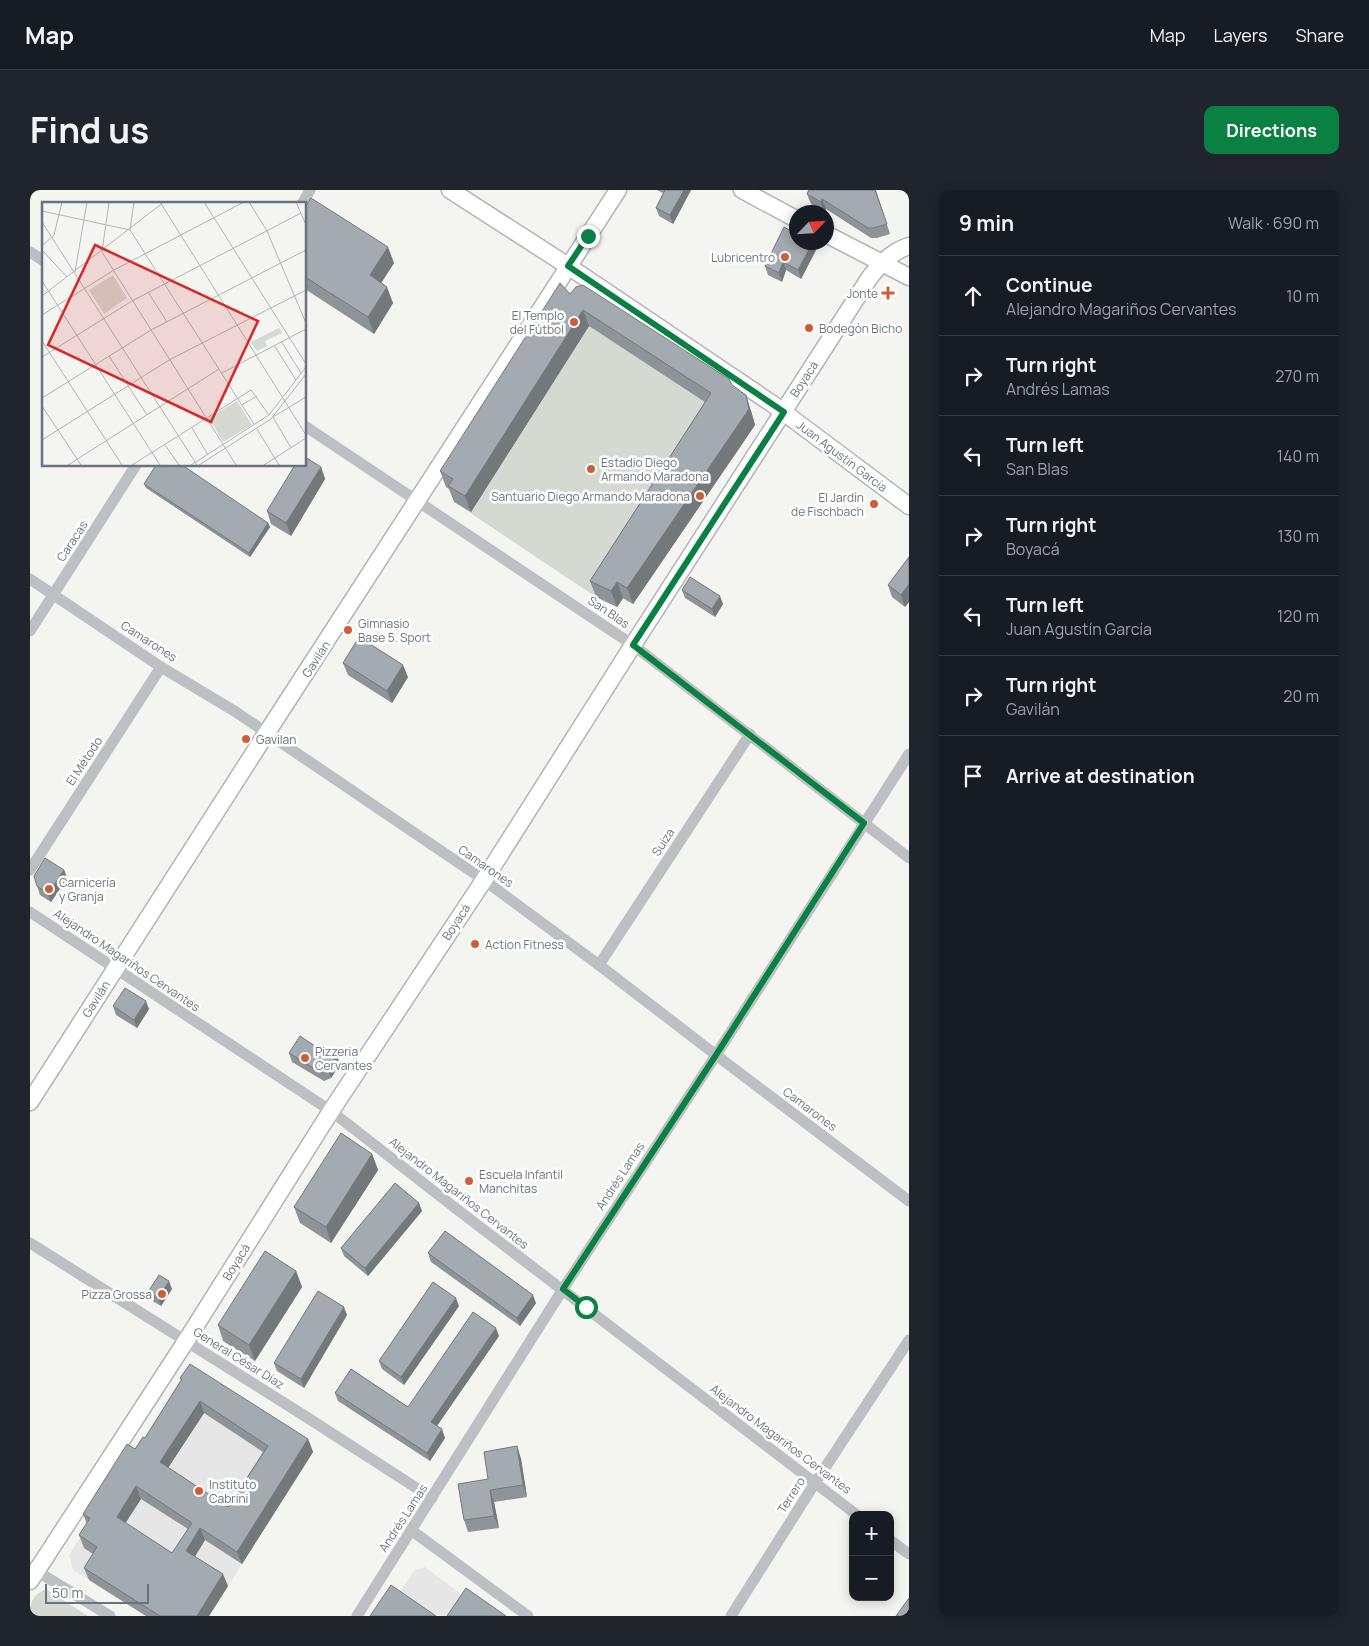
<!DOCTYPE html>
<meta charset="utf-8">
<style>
:root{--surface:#171b24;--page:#20242c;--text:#f1f3f6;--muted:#9ea1a6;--line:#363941;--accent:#0b8043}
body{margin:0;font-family:Manrope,sans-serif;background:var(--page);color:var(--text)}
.controls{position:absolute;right:15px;bottom:15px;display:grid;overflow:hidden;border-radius:10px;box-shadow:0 2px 12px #0003}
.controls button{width:45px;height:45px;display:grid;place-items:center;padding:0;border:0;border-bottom:1px solid var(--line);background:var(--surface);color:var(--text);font:25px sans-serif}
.compass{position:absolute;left:759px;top:15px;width:45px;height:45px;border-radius:50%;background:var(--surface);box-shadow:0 2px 12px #0003;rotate:65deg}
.scale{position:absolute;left:15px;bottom:12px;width:104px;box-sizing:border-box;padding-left:5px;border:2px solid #67747f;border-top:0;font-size:14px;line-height:18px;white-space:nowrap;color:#67747f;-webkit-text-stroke:4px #fff;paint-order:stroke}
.stop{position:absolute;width:15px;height:15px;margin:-11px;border:4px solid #0b8043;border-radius:50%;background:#fff}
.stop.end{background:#0b8043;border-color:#fff;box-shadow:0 1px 5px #0008}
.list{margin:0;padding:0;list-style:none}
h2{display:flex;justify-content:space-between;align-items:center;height:65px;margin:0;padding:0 20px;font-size:21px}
h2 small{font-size:16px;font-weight:400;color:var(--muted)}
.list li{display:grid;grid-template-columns:32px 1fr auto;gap:15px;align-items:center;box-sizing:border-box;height:80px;padding:0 20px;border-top:1px solid var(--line)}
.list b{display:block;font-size:19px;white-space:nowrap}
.list p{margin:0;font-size:16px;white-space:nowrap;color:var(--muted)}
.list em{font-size:16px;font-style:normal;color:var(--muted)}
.icon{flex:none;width:28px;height:28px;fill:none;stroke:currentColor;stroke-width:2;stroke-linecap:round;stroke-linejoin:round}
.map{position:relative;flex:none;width:879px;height:1426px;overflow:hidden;border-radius:10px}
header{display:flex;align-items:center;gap:30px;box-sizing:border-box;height:70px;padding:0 25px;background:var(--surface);border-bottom:1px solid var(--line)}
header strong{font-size:24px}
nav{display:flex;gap:28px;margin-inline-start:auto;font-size:18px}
.intro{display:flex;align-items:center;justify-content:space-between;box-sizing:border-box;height:120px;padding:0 30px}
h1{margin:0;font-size:35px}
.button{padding:12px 22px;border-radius:10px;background:var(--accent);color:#fff;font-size:18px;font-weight:700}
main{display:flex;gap:30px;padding:0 30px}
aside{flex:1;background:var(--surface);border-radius:10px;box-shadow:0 2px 12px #0003}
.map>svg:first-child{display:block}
.built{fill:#e5e6e5}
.green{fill:#d4d9d1}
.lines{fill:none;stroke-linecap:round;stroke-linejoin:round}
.secondary-casing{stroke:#b1b5b9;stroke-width:19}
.street{stroke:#bcc0c3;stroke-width:11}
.secondary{stroke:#fff;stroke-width:16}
.wall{fill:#8d9397;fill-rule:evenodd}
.shaded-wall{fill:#73787b}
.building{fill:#a4abb0;stroke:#73787b;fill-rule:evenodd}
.route{stroke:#0b8043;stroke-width:6}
.poi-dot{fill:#ce5e38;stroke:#fff;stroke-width:2}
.labels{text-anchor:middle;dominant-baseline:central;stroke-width:5;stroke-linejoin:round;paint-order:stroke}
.poi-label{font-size:12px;fill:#67747f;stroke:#fff;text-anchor:start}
.street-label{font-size:12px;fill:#67747f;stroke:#fff}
.inset-road{fill:none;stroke:#afb5b9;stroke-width:1}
.view{fill:#d62828;fill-opacity:0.15;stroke:#d62828;stroke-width:2.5}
.inset-edge{fill:none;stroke:#67747f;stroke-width:2.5}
</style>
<header>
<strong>Map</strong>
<nav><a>Map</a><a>Layers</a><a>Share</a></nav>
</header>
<div class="intro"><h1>Find us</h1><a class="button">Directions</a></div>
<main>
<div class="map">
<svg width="879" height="1426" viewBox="0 0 879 1426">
<rect width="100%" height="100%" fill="#f4f4f1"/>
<!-- built -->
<g class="built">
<polygon points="152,1187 283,1262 179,1426 116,1426 43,1380 39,1365"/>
<polygon points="395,1377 440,1411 463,1426 353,1426 385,1380"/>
</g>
<!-- green -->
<g class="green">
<polygon points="536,110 721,221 725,235 603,414 593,409 587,417 566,407 424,312 429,305 416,297"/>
<path d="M16 1399 58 1426H0C0 1411 3 1405 16 1399Z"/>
</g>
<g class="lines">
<defs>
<g id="secondary">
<polyline points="420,0 538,76 744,215 879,316"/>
<polyline points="712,0 766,29"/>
<polyline points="796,44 879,87"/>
<polyline points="0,912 236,544 588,0"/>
<path d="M0 1391 156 1151 301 921 454 690 603 455 840 87C850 74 862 61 879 56"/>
</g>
</defs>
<!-- secondary casing -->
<use href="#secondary" class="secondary-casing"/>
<!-- street -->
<g class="street">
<polyline points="272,14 280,0"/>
<polyline points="0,62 14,71"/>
<polyline points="275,236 603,455 879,668"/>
<polyline points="0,389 131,477 206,522 454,690 569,775 686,865 879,1011"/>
<polyline points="0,441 106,275"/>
<polyline points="0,680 131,477"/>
<polyline points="0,722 301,921 424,1017 827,1325"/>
<polyline points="569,775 720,544"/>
<polyline points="0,1053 278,1228 402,1308"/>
<polyline points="381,1340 498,1426"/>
<polyline points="860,1350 879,1364"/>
<polyline points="0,1377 80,1426"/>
<polyline points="327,1426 533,1099 686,865 879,564"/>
<polyline points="701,1426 785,1293 879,1150"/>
</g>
<!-- secondary -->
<use href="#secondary" class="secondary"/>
</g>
<!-- wall -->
<g class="wall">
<polygon points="627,0 661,0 643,34 629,26 626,18 633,3"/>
<polygon points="846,0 860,44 847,48 841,48 796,19 794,22 781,14 777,4"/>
<polygon points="275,17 364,73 351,93 363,113 344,144 275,99"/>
<polygon points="786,60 771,89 756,80 752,92 738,85 735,76"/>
<polygon points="540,104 702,195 721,221 725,235 603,414 593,408 587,417 566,407 560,391 675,212 559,136 441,322 424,312 419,299 416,297 410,281"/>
<polygon points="291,277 295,289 261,346 241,334 237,321"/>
<polygon points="114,294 238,333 240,337 220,367 116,298"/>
<polygon points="879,367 879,412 875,417 862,407 858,395"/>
<polygon points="652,400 693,414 685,427 655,408"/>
<polygon points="313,473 378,487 362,513 318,485"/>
<polygon points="34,680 37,688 21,712 10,705 7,696"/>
<polygon points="83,816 119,819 107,838 86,825"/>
<polygon points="291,860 310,874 301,888 294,891 262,872 259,863"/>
<polygon points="342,964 348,980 301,1053 270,1033 264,1017"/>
<polygon points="392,1021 338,1086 314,1066 311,1058"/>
<polygon points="398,1063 506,1113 490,1136 401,1072"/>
<polygon points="266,1081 272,1097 225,1171 193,1151 188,1135"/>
<polygon points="142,1099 131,1116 121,1110 118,1102"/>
<polygon points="429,1116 374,1195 352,1179 349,1171"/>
<polygon points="317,1125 274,1198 247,1181 244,1173"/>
<polygon points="469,1146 407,1236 415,1248 400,1271 308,1211 305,1203 378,1217"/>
<path d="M150 1188 278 1249 283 1262 212 1374 175 1350 165 1366 198 1396 179 1426H116L59 1390 54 1378 63 1364 54 1358 49 1345 57 1334 53 1324 105 1259 115 1248 151 1191ZM174 1223 233 1262 198 1317 138 1278ZM111 1309 158 1339 142 1363 95 1333Z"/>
<polygon points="487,1256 491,1269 497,1307 464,1312 469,1338 438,1342 434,1330 458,1289"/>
</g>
<!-- shaded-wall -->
<g class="shaded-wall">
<polygon points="654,0 661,0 643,34 640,25"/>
<polygon points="792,9 796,19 794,22 791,12"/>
<polygon points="783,52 786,60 771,89 768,80"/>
<polygon points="358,57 364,73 346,101 340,85"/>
<polygon points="753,72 756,80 752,92 749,83"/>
<polygon points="357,97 363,113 344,144 338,127"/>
<polygon points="553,120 559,136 441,322 435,306"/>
<polygon points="716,205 721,221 725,235 603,414 597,398"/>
<polygon points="291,277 295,289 261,346 256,333"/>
<polygon points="238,333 240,337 220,367 219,363"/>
<polygon points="587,392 593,408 587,417 581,401"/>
<polygon points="879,394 879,412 875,417 871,405"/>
<polygon points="690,406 693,414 685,427 682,419"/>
<polygon points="373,475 378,487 362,513 357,501"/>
<polygon points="34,680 37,688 21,712 18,704"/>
<polygon points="116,811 119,819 107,838 104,830"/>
<polygon points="307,866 310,874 301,888 298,879"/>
<polygon points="342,964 348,980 301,1053 296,1037"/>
<polygon points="389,1013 392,1021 338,1086 335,1078"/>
<polygon points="266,1081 272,1097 225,1171 219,1155"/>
<polygon points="139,1091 142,1099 131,1116 128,1108"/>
<polygon points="503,1105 506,1113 490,1136 487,1128"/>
<polygon points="426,1108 429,1116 374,1195 371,1187"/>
<polygon points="314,1117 317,1125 274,1198 271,1189"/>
<polygon points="466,1138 469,1146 404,1240 401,1232"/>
<polygon points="170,1211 174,1223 134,1284 130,1272"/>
<polygon points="412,1239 415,1248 400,1271 397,1263"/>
<polygon points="278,1249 283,1262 212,1374 207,1362"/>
<polygon points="487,1256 491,1269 497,1307 493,1295"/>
<polygon points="106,1296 111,1309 91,1340 87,1327"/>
<polygon points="460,1300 464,1312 469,1338 464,1326"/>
<polygon points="170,1338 175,1350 161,1373 156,1361"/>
<polygon points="193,1384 198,1396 179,1426 167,1426"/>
</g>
<!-- building -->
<g class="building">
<polygon points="635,0 654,0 640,25 626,18"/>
<polygon points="779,0 845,0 857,34 843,38 838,38 792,9 791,12 777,4"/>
<polygon points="281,8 358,57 340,85 357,97 338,127 275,87 275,17"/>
<polygon points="754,37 766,44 766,52 783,52 768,80 753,72 749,83 735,76"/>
<polygon points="530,93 540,104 546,97 553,95 699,189 702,195 716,205 719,219 597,398 587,392 581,401 560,391 681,203 553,120 435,306 418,296 423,289 410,281"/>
<polygon points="275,267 291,277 256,333 237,321 265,275 275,275"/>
<polygon points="126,275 152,275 238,333 219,363 114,294"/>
<polygon points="879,367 879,394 871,405 858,395"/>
<polygon points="660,387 690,406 682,419 652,400"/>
<polygon points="329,447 373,475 357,501 313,473"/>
<polygon points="15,668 34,680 18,704 7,696 4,686"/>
<polygon points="95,798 116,811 104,830 83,816"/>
<polygon points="270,846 291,860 293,857 307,866 298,879 291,883 259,863"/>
<polygon points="311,943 342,964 296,1037 264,1017"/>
<polygon points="365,993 389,1013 335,1078 311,1058"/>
<polygon points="415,1041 503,1105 487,1128 398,1063"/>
<polygon points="235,1061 266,1081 219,1155 188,1135"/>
<polygon points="129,1085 139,1091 128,1108 118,1102"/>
<polygon points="403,1092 426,1108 371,1187 349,1171"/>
<polygon points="288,1101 314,1117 271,1189 244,1173"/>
<polygon points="443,1122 466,1138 401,1232 412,1239 397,1263 305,1203 321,1179 378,1217"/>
<path d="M160 1174 278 1249 207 1362 170 1338 156 1361 193 1384 167 1426H130L54 1378 67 1357 49 1345 60 1328 53 1324 97 1254 105 1259 113 1247 115 1248 152 1189 150 1188ZM170 1211 238 1256 198 1317 130 1272ZM106 1296 162 1333 142 1363 87 1327Z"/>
<polygon points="487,1256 493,1295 460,1300 464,1326 434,1330 428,1294 458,1289 454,1262"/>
<polygon points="361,1395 406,1426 340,1426"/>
<polygon points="436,1398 476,1426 417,1426"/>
<polygon points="879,1408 879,1426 866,1426"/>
</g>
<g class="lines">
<!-- route -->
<polyline class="route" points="556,1117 533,1099 686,865 834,633 603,455 754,222 538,76 558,46"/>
</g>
<!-- markers -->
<g class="poi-dot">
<circle cx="755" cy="67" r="5"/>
<path d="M855.5 95.5h5v5h5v5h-5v5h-5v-5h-5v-5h5z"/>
<circle cx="544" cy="132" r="5"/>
<circle cx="779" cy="138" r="5"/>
<circle cx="561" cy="279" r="5"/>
<circle cx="670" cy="306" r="5"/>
<circle cx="844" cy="314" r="5"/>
<circle cx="318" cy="440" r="5"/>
<circle cx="216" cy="549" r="5"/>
<circle cx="19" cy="699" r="5"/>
<circle cx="445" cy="754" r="5"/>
<circle cx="275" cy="868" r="5"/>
<circle cx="439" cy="991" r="5"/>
<circle cx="132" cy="1104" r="5"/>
<circle cx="169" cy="1301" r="5"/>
</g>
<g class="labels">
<!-- poi labels -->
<g class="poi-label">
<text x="745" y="67" text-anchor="end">Lubricentro</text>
<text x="848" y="103" text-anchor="end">Jonte</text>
<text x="534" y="125" text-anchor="end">El Templo<tspan x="534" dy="14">del Fútbol</tspan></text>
<text x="789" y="138">Bodegón Bicho</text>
<text x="571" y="272">Estadio Diego<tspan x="571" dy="14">Armando Maradona</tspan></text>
<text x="660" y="306" text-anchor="end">Santuario Diego Armando Maradona</text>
<text x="834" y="307" text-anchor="end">El Jardín<tspan x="834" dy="14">de Fischbach</tspan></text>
<text x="328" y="433">Gimnasio<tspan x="328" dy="14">Base 5. Sport</tspan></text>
<text x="226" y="549">Gavilan</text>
<text x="29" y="692">Carnicería<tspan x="29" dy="14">y Granja</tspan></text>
<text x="455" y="754">Action Fitness</text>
<text x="285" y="861">Pizzeria<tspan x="285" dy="14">Cervantes</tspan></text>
<text x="449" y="984">Escuela Infantil<tspan x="449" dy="14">Manchitas</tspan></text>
<text x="122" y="1104" text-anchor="end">Pizza Grossa</text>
<text x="179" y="1294">Instituto<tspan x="179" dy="14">Cabrini</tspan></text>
</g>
<!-- street labels -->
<g class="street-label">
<text transform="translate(774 189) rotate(-57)">Boyacá</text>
<text transform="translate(812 266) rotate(37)">Juan Agustín García</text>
<text transform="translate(42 351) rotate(-57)">Caracas</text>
<text transform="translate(579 422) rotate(34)">San Blas</text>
<text transform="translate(119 451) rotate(33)">Camarones</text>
<text transform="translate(286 469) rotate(-57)">Gavilán</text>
<text transform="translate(54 571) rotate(-57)">El Método</text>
<text transform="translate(633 652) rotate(-57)">Suiza</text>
<text transform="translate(456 676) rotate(35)">Camarones</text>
<text transform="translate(426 732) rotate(-57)">Boyacá</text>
<text transform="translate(97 770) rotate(34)">Alejandro Magariños Cervantes</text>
<text transform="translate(66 809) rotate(-58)">Gavilán</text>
<text transform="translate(780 919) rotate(37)">Camarones</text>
<text transform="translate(590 986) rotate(-57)">Andrés Lamas</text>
<text transform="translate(429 1003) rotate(38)">Alejandro Magariños Cervantes</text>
<text transform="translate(206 1072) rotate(-58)">Boyacá</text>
<text transform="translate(209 1168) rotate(32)">General César Díaz</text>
<text transform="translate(751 1249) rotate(37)">Alejandro Magariños Cervantes</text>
<text transform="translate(761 1305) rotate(-58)">Terrero</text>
<text transform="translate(373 1328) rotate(-57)">Andrés Lamas</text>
</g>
</g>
<!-- overview -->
<g transform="translate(12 12)">
<rect width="264" height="264" fill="#f4f4f1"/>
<path d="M71 73 85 96 62 112 47 88ZM237 126 240 131 223 139 225 144 215 149 209 140ZM195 199 210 223 181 240 167 216Z" fill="#d4d9d1"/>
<path class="inset-road" d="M67 0 60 50 194 263M118 0 264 233M162 0 264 162M207 0 225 29 264 121M254 0 264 23M0 9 88 28 212 222M0 20 155 263M88 28 92 0M0 44 12 33 20 0M0 48 25 75M33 70 45 0M0 79 118 263M106 90 125 120M0 94 122 0M0 113 72 68 202 0M0 139 80 263M239 139 259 171M232 143 254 178M67 154 105 213M0 155 90 99 259 11M180 171 264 127M0 196 109 128 264 48M200 203 215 194M0 204 39 263M150 226 166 253M215 227 237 263M0 238 127 158 264 88M123 243 137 263M249 246 231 215 264 195M26 263 177 167M90 263 209 188 227 213M149 263 227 213 264 165M157 263 229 217 264 172M222 263 264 236"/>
<path class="view" d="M53 43 216 119 169 220 6 143Z"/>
<rect width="264" height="264" class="inset-edge"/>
</g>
</svg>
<div class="controls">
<button>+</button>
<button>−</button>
</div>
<svg class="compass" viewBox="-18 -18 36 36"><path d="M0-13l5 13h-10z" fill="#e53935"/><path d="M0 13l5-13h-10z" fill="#9ea1a6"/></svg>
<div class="scale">50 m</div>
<div class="stop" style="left:556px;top:1117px"></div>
<div class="stop end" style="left:558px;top:46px"></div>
</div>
<aside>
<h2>9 min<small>Walk · 690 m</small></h2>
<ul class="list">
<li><svg class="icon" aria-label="ahead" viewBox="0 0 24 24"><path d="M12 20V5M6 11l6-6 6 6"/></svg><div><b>Continue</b><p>Alejandro Magariños Cervantes</p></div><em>10 m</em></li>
<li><svg class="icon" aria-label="right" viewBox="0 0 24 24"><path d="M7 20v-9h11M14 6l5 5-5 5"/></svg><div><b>Turn right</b><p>Andrés Lamas</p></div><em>270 m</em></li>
<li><svg class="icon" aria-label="left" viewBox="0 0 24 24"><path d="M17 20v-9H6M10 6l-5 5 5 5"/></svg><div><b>Turn left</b><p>San Blas</p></div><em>140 m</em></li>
<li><svg class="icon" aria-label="right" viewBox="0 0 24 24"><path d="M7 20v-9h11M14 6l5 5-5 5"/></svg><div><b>Turn right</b><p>Boyacá</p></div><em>130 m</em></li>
<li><svg class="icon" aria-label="left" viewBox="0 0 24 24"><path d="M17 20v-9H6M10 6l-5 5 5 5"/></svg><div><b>Turn left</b><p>Juan Agustín García</p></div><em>120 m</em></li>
<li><svg class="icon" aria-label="right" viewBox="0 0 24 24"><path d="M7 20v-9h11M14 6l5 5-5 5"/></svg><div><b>Turn right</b><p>Gavilán</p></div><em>20 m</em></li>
<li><svg class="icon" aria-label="arrive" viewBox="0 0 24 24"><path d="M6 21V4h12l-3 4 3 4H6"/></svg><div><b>Arrive at destination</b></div></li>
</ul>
</aside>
</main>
